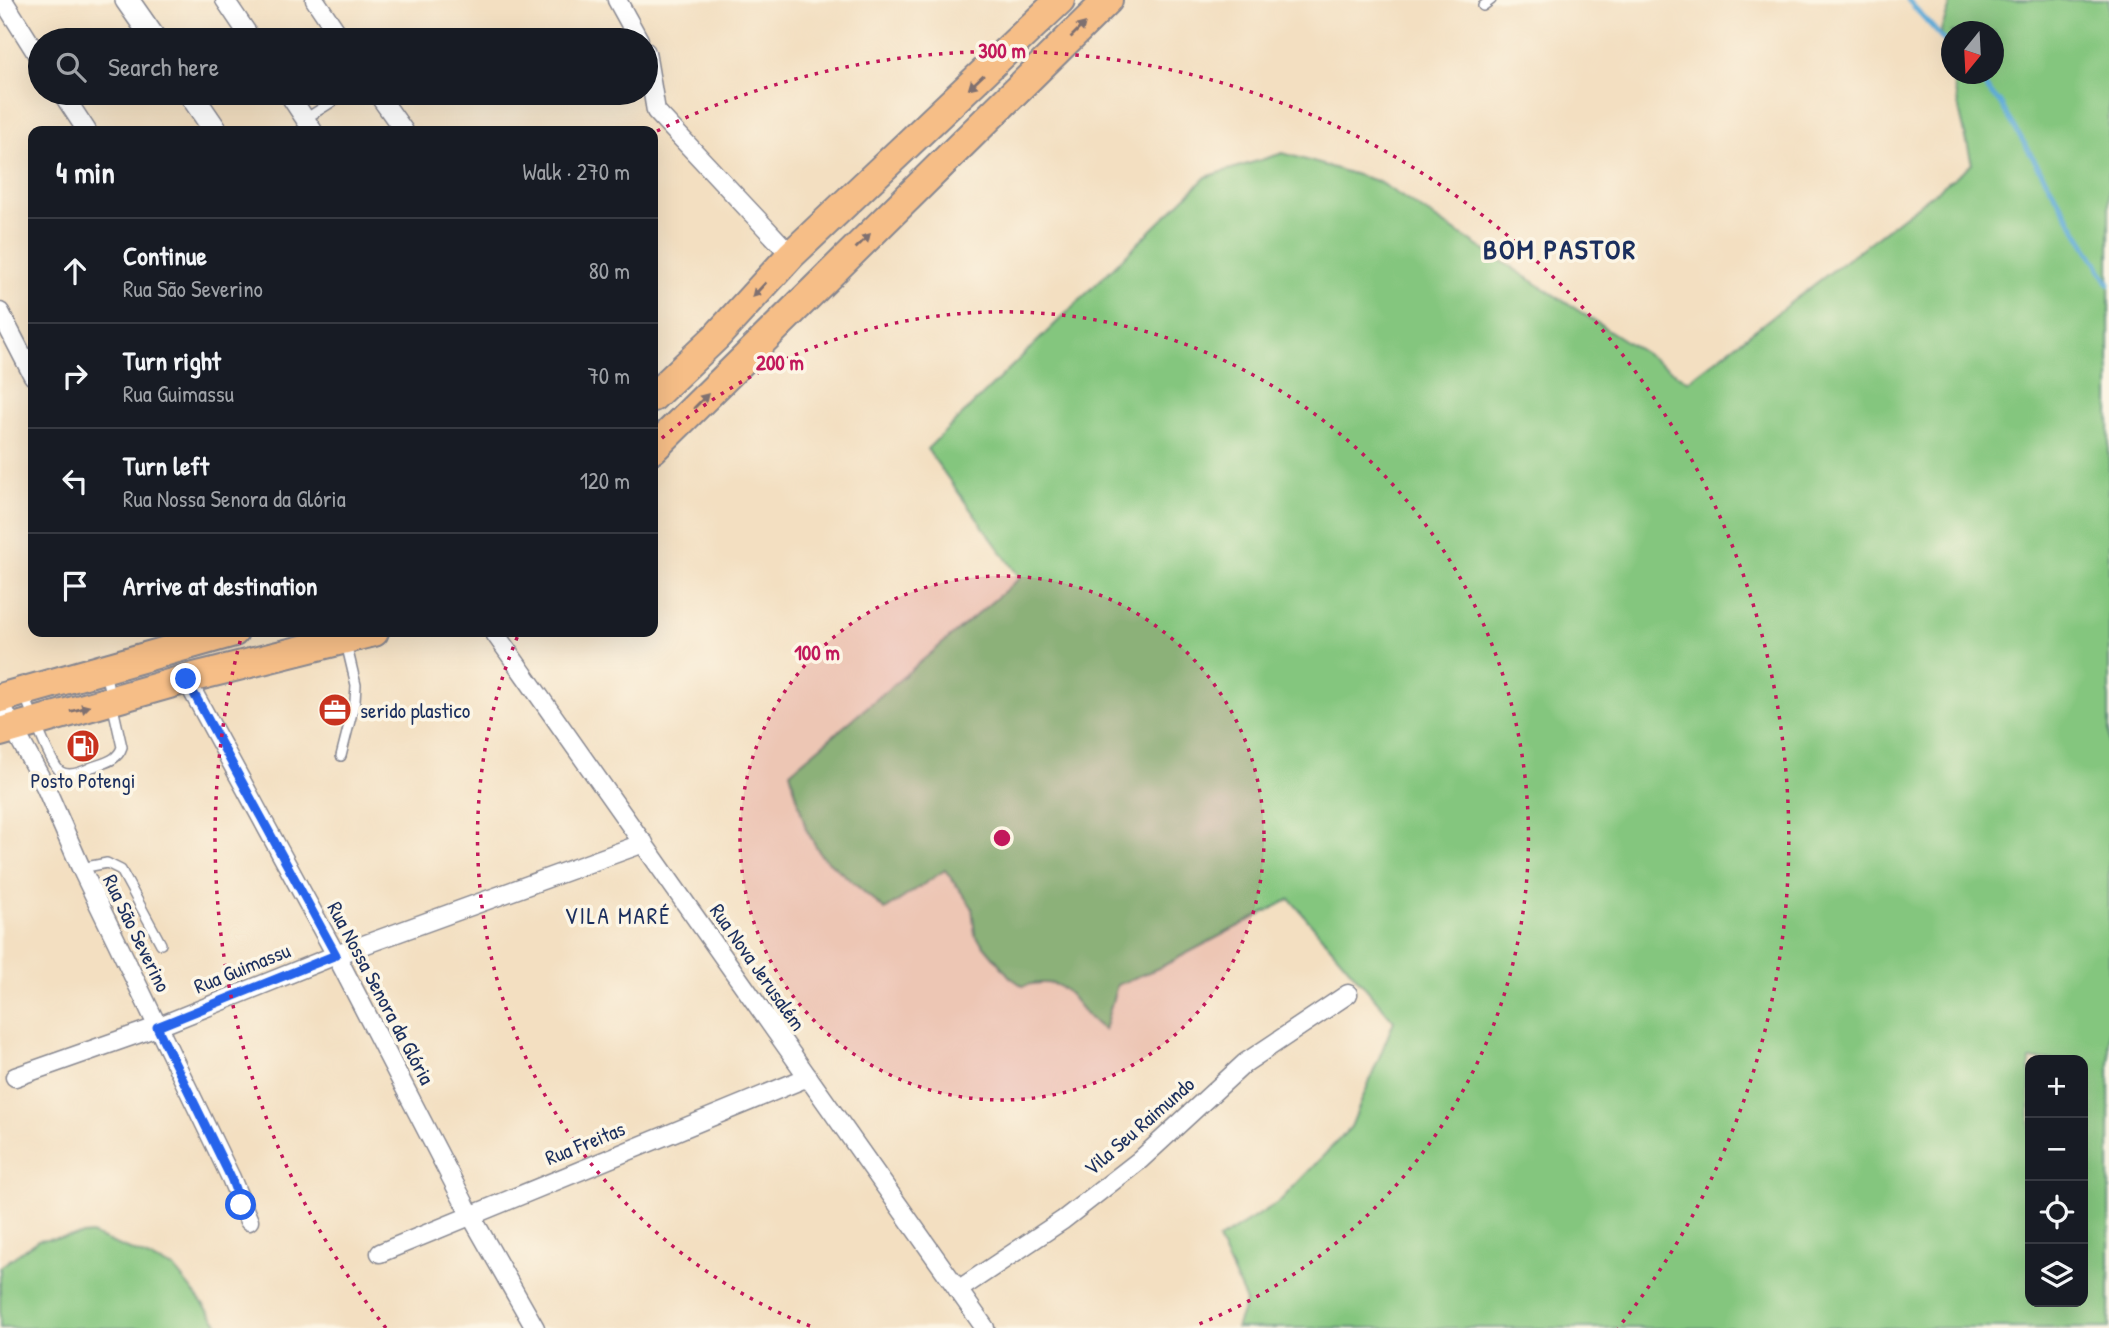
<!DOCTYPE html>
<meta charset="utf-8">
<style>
:root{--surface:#171b24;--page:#242831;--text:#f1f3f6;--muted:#9ea1a6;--line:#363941}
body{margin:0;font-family:"Patrick Hand",sans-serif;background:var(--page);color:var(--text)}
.controls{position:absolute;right:21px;bottom:21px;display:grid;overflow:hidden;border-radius:14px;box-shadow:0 7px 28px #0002}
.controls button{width:63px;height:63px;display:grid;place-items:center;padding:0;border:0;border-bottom:2px solid var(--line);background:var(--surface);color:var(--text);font:35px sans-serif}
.compass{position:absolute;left:1941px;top:21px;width:63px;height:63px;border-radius:50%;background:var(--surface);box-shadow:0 7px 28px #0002;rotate:198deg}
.stop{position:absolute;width:21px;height:21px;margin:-16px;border:5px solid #2563eb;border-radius:50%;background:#fff}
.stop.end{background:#2563eb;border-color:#fff;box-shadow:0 2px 7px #0008}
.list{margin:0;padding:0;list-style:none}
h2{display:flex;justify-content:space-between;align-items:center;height:91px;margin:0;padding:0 28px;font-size:30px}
h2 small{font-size:23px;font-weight:400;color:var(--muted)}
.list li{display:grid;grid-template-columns:46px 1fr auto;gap:21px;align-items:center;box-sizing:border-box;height:105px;padding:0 28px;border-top:2px solid var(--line)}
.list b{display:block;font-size:26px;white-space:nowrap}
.list p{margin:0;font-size:23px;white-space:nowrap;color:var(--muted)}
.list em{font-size:23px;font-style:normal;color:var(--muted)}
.icon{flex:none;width:38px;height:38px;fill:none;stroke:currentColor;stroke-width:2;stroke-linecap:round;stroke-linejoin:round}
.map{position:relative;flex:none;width:2109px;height:1328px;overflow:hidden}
.search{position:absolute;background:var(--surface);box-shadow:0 7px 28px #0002;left:28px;top:28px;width:630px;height:77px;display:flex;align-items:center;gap:18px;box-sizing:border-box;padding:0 24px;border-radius:38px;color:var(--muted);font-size:26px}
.panel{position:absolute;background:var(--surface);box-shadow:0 7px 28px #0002;left:28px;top:126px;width:630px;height:511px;border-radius:14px}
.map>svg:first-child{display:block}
.green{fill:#84c67e;stroke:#507a6e;stroke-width:2;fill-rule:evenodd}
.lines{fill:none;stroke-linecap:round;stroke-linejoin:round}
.stream{stroke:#5eabd8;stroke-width:5}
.service-casing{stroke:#878790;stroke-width:12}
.minor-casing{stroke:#878790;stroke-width:21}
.tertiary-casing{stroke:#878790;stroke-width:26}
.primary-casing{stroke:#878790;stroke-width:32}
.service{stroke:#fff;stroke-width:9}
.minor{stroke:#fff;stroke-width:18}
.tertiary{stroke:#fff;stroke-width:23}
.primary{stroke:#f6be87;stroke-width:28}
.oneway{fill:#7e6f70}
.route{stroke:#2563eb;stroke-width:9}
.ring{fill:none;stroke:#c2185b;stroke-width:3.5;stroke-dasharray:3.5 7}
.labels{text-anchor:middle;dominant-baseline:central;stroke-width:7;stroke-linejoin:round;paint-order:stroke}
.poi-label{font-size:21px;fill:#1b2f5e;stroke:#fcf5e5;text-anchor:start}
.street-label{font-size:21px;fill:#1b2f5e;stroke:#fcf5e5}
.neighbourhood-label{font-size:23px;letter-spacing:2px;fill:#1b2f5e;stroke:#fcf5e5}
.district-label{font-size:28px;font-weight:bold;letter-spacing:2px;fill:#1b2f5e;stroke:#fcf5e5}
.centre{fill:#c2185b;stroke:#fcf5e5;stroke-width:3.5}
.ring-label{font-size:21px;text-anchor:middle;font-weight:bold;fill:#c2185b;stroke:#fcf5e5;stroke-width:7;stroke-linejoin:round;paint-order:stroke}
</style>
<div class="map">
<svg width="2109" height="1328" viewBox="0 0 2109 1328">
<rect width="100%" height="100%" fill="#fcf5e5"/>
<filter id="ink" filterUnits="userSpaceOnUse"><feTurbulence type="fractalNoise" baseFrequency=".0143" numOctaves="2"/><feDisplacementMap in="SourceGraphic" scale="14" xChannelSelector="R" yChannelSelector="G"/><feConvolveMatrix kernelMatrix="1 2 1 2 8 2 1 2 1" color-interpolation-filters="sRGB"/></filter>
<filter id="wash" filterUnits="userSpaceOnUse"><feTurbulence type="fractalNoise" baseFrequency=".00686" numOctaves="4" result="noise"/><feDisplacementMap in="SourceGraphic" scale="28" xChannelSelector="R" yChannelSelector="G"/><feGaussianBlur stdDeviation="1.57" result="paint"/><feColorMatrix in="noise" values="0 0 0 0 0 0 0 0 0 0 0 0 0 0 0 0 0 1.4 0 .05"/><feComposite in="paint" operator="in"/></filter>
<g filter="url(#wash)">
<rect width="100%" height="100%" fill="#f3dfc1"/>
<!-- green -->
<g class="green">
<path d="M1952 0H2109V1328H1236L1246 1301 1218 1240 1279 1202 1351 1127 1394 1021 1290 899 1161 967 1117 985 1104 1030C1067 1005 1075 973 1023 986L1010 977 975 935 972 907 945 870 885 910 821 855 806 829 790 772 1020 578 927 449 1206 177 1283 153 1377 181 1688 381 1972 164 1941 31ZM1952 32H1994V74H1952ZM2030 1060H2083V1302H2030Z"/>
<polygon points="91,1234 174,1268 222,1328 0,1328 0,1267 38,1240"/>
</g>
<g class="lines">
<!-- stream -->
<g class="stream">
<polyline points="1908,0 1952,49"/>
<polyline points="1974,74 2000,103 2109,284"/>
</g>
</g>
</g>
<g filter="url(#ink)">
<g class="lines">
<defs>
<g id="service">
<polyline points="1483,6 1491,0"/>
<polyline points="305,119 346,93"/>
<path d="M24 694C31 709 50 765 61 772 70 777 84 771 92 767 105 763 118 760 122 747L105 672"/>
<polyline points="341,756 355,701 356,685 346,643"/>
<polyline points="81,868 107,863 121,870 161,944"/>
</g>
<g id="minor">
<polyline points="3,0 40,59"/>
<polyline points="225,0 252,40"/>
<polyline points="315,0 342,40"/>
<polyline points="617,0 639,40"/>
<polyline points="646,52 656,111 791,255"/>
<polyline points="62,93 87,131"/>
<polyline points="288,93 313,131"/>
<polyline points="377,93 404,131"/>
<polyline points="0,312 33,376"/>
<polyline points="494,632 985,1328"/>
<polyline points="186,679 336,955 470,1214 535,1328"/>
<polyline points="0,703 45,786 81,868 231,1178 249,1221"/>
<polyline points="15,1077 157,1027 336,955 644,843"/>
<polyline points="380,1253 808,1077"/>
<polyline points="958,1290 1063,1220 1140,1160 1245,1063 1348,994"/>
</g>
<g id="tertiary">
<polyline points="127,0 155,40"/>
<polyline points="190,93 216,131"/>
</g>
<g id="primary">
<polyline points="653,397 716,337 791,255 1060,0"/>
<polyline points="653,449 1108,0"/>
<polyline points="0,698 234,632"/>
<polyline points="0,732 190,678 374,632"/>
</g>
</defs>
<!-- service casing -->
<use href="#service" class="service-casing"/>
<!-- minor casing -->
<use href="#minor" class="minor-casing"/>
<!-- tertiary casing -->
<use href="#tertiary" class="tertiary-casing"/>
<!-- primary casing -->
<use href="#primary" class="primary-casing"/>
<!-- service -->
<use href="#service" class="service"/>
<!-- minor -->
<use href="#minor" class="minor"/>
<!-- tertiary -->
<use href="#tertiary" class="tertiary"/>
<!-- primary -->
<use href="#primary" class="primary"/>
</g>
<!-- one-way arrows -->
<defs><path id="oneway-solid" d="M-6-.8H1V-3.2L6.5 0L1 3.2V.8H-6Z" transform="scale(1.75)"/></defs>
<g class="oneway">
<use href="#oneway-solid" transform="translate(1078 30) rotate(-45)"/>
<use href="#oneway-solid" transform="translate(976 82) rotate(137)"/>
<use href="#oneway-solid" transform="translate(863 241) rotate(-45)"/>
<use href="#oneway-solid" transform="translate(759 290) rotate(133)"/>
<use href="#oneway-solid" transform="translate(701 401) rotate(-45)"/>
<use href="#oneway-solid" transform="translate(80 709) rotate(-15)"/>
</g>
</g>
<g class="lines" filter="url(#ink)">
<!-- route -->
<polyline class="route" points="186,679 336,955 157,1027 231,1178 241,1205"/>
</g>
<!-- distance rings -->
<circle cx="1002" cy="838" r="262" fill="#c2185b" fill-opacity=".12"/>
<g class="ring">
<circle cx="1002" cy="838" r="262"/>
<path d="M810 1326A525 525 0 0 1 519 633M654 445A525 525 0 1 1 1194 1326"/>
<path d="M386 1328A787 787 0 0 1 242 634M657 131A787 787 0 0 1 1618 1328"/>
</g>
<!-- icons -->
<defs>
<symbol id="office-disc" viewBox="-11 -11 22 22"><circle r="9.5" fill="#c8321e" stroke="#fcf5e5"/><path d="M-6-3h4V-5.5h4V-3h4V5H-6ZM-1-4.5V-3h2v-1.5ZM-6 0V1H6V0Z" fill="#fff"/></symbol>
<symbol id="fuel-disc" viewBox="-11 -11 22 22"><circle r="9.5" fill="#c8321e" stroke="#fcf5e5"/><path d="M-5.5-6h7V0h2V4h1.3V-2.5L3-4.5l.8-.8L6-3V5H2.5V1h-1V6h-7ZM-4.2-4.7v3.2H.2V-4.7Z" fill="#fff"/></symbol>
</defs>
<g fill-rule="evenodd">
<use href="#office-disc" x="316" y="691" width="38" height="38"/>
<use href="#fuel-disc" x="64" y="727" width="38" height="38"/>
</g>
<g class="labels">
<!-- poi labels -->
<g class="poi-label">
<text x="360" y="710">serido plastico</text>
<text x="83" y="780" text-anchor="middle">Posto Potengi</text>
</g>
<!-- street labels -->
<g class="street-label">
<text transform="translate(137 933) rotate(64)">Rua São Severino</text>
<text transform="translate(758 967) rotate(55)">Rua Nova Jerusalém</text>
<text transform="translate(242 968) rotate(-22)">Rua Guimassu</text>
<text transform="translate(381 993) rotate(62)">Rua Nossa Senora da Glória</text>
<text transform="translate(1139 1126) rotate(-41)">Vila Seu Raimundo</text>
<text transform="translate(585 1143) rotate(-22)">Rua Freitas</text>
</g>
<!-- neighbourhood labels -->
<g class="neighbourhood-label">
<text x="618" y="915">VILA MARÉ</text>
</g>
<!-- district labels -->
<g class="district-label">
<text x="1560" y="249">BOM PASTOR</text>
</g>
</g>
<circle cx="1002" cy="838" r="10" class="centre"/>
<g class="ring-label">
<text x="1002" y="58">300 m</text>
<text x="780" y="370">200 m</text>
<text x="817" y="660">100 m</text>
</g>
</svg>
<div class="controls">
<button>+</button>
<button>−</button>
<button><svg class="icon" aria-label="locate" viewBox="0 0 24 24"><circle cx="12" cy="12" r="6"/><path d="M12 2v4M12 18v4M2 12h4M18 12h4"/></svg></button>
<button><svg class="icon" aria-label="layers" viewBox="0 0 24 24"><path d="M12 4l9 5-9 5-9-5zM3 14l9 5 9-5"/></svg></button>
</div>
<svg class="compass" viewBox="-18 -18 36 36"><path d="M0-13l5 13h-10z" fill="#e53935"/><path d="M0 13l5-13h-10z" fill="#9ea1a6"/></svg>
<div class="stop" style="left:241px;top:1205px"></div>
<div class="stop end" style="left:186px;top:679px"></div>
<div class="search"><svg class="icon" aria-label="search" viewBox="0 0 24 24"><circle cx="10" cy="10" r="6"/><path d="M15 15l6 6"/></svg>Search here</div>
<section class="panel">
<h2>4 min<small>Walk · 270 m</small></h2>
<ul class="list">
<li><svg class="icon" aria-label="ahead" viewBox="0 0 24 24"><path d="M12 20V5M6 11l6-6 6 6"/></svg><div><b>Continue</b><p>Rua São Severino</p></div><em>80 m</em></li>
<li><svg class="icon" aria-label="right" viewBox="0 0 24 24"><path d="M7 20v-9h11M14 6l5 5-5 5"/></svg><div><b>Turn right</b><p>Rua Guimassu</p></div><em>70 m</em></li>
<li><svg class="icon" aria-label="left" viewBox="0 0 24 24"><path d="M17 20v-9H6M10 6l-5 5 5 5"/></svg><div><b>Turn left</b><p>Rua Nossa Senora da Glória</p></div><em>120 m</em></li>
<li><svg class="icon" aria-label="arrive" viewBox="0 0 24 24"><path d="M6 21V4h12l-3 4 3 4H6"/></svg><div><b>Arrive at destination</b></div></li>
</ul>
</section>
</div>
